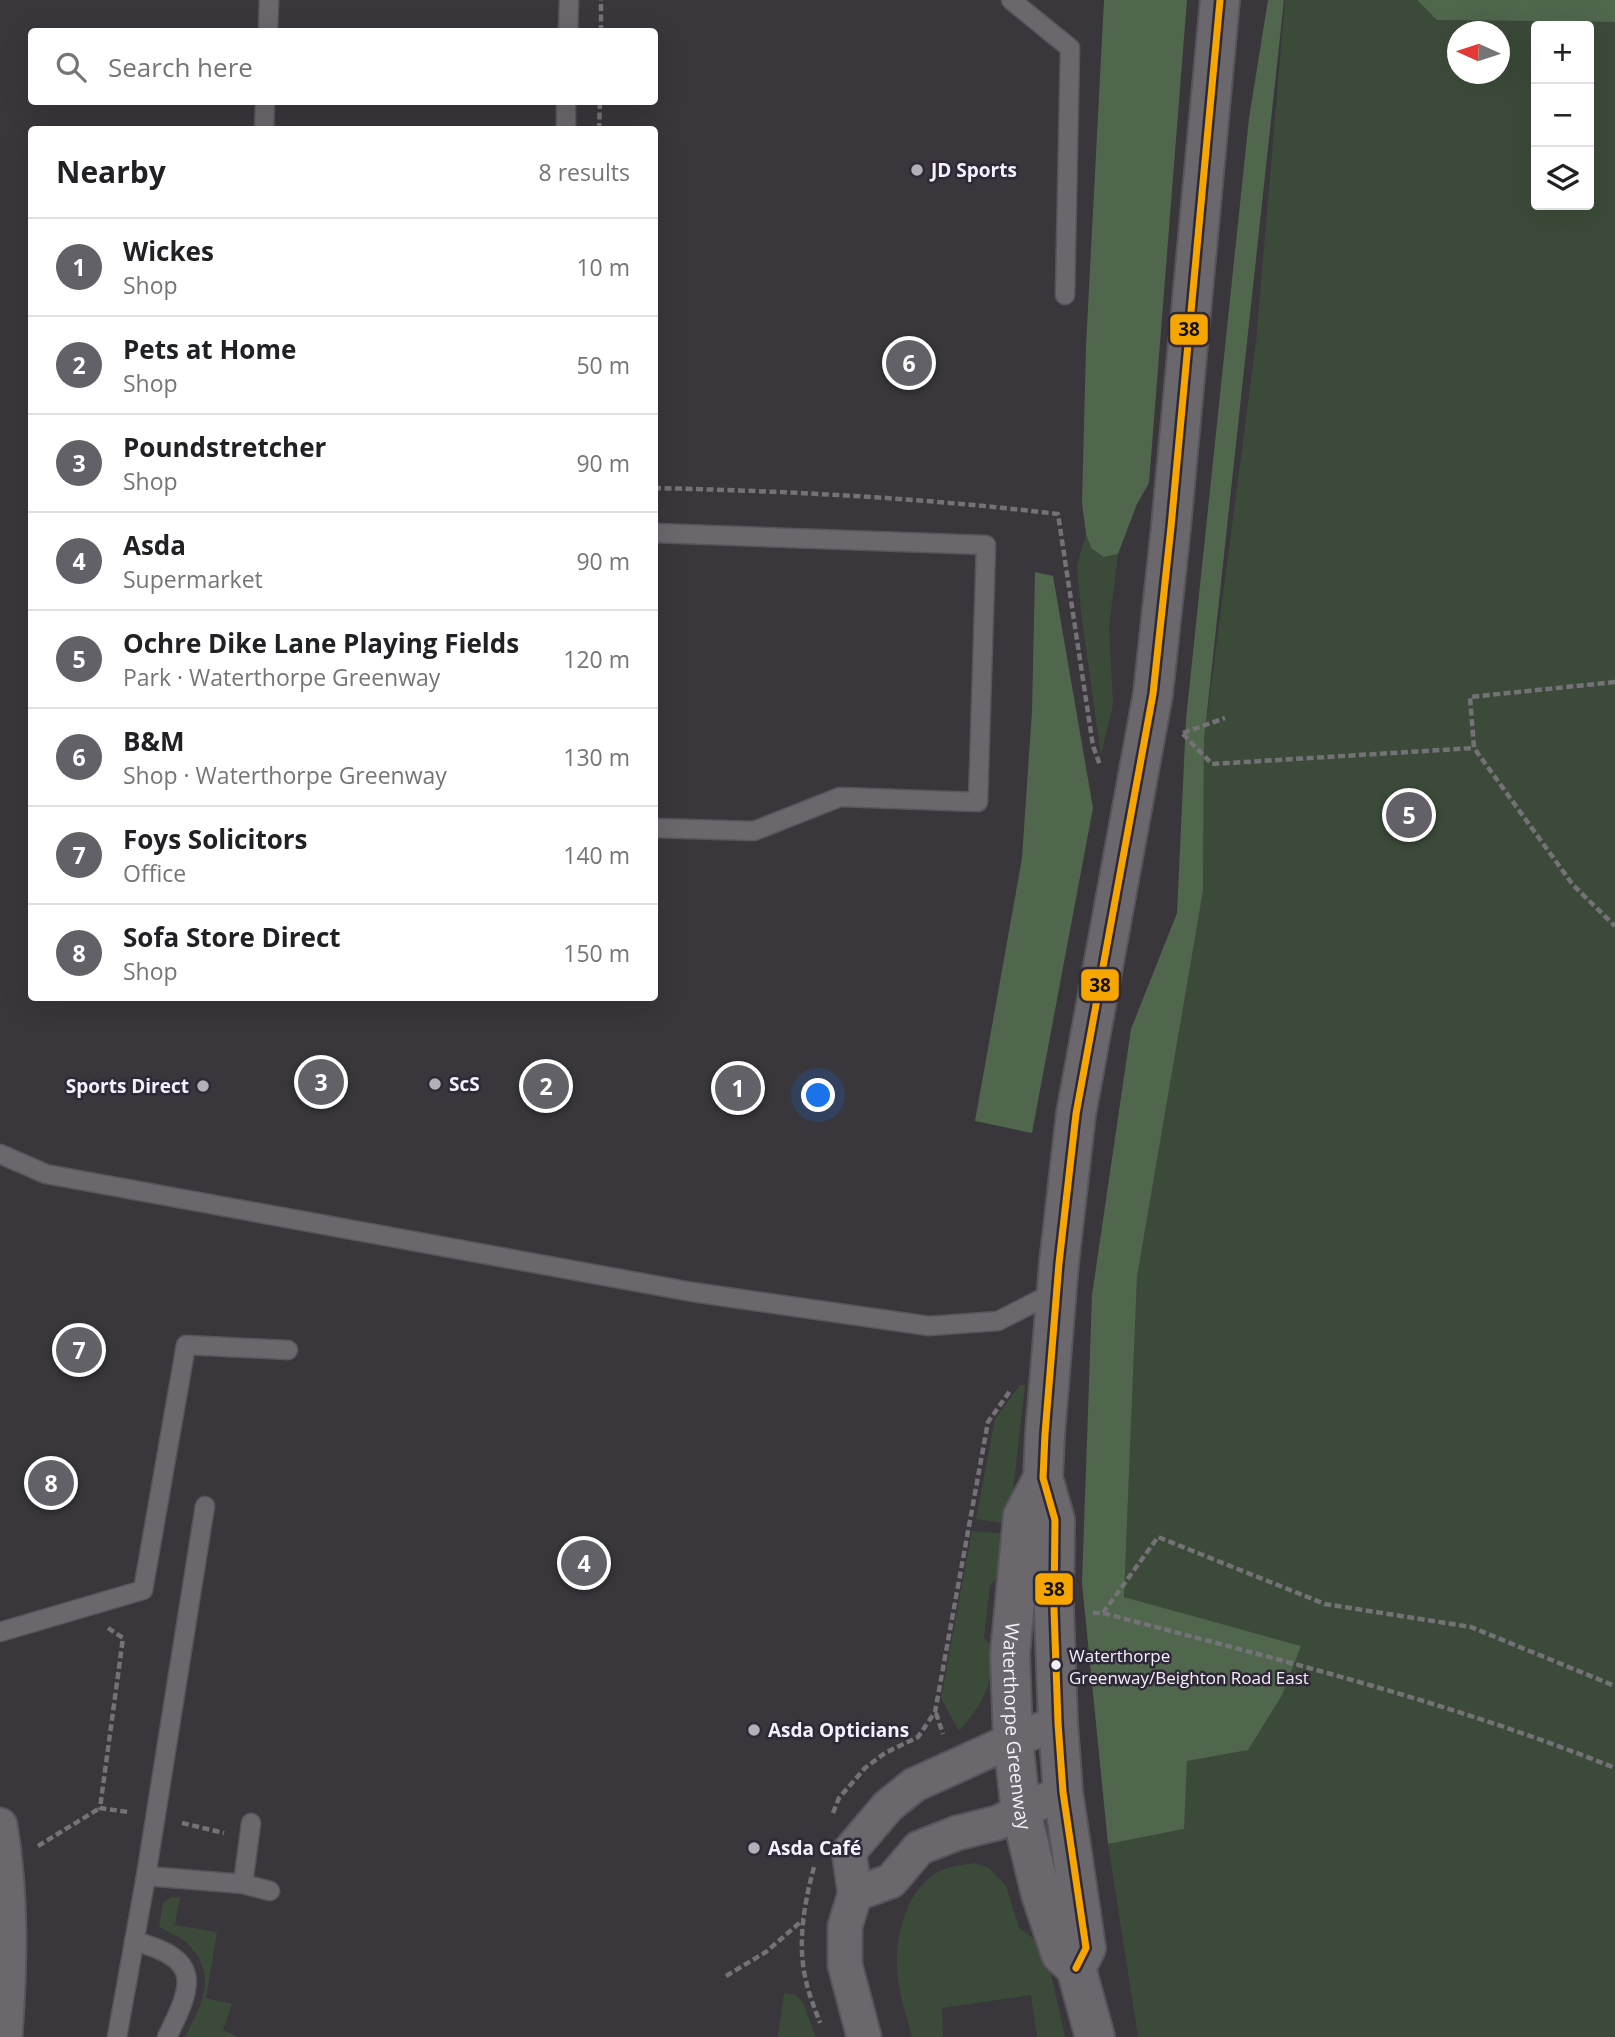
<!DOCTYPE html>
<meta charset="utf-8">
<style>
:root{--surface:#fff;--page:#f6f6f6;--text:#202124;--muted:#757577;--line:#e0e0e0;--accent:#626167}
body{margin:0;font-family:"Open Sans",sans-serif;background:var(--page);color:var(--text)}
.controls{position:absolute;right:21px;top:21px;display:grid;overflow:hidden;border-radius:7px;box-shadow:0 7px 28px #0002}
.controls button{width:63px;height:63px;display:grid;place-items:center;padding:0;border:0;border-bottom:2px solid var(--line);background:var(--surface);color:var(--text);font:35px sans-serif}
.compass{position:absolute;left:1447px;top:21px;width:63px;height:63px;border-radius:50%;background:var(--surface);box-shadow:0 7px 28px #0002;rotate:273deg}
.you{position:absolute;left:819px;top:1096px;width:24px;height:24px;margin:-18px;border:5px solid #fff;border-radius:50%;background:#1a73e8;box-shadow:0 0 0 10px #1a73e833}
.badge{display:grid;place-items:center;width:46px;height:46px;border-radius:50%;background:var(--accent);color:#fff;font-size:23px;font-weight:700}
.pin{position:absolute;translate:-50% -50%;border:4px solid #fff;box-shadow:0 2px 7px #0006}
.list{margin:0;padding:0;list-style:none}
h2{display:flex;justify-content:space-between;align-items:center;height:91px;margin:0;padding:0 28px;font-size:30px}
h2 small{font-size:23px;font-weight:400;color:var(--muted)}
.list li{display:grid;grid-template-columns:46px 1fr auto;gap:21px;align-items:center;box-sizing:border-box;height:98px;padding:0 28px;border-top:2px solid var(--line)}
.list b{display:block;font-size:26px;white-space:nowrap}
.list p{margin:0;font-size:23px;white-space:nowrap;color:var(--muted)}
.list em{font-size:23px;font-style:normal;color:var(--muted)}
.icon{flex:none;width:38px;height:38px;fill:none;stroke:currentColor;stroke-width:2;stroke-linecap:round;stroke-linejoin:round}
.map{position:relative;flex:none;width:1615px;height:2037px;overflow:hidden}
.search{position:absolute;background:var(--surface);box-shadow:0 7px 28px #0002;left:28px;top:28px;width:630px;height:77px;display:flex;align-items:center;gap:18px;box-sizing:border-box;padding:0 24px;border-radius:7px;color:var(--muted);font-size:26px}
.panel{position:absolute;background:var(--surface);box-shadow:0 7px 28px #0002;left:28px;top:126px;width:630px;height:875px;border-radius:7px}
.map>svg:first-child{display:block}
.green{fill:#3c4b39;fill-rule:evenodd}
.forest{fill:#50664d}
.lines{fill:none;stroke-linecap:round;stroke-linejoin:round}
.lane-casing{stroke:#57555b;stroke-width:21}
.street-casing{stroke:#57555b;stroke-width:37}
.secondary-casing{stroke:#57555b;stroke-width:42}
.path{stroke:#747277;stroke-width:4.5;stroke-dasharray:7 3.5;stroke-linecap:butt}
.lane{stroke:#6a676d;stroke-width:18}
.street{stroke:#6a676d;stroke-width:33}
.secondary{stroke:#6a676d;stroke-width:38}
.bus-1-casing{stroke:#2f2836;stroke-width:12}
.bus-1{stroke:#f7a600;stroke-width:7}
.poi-dot{fill:#b3b0b8;stroke:#2f2836;stroke-width:2.5}
.bus-dot{fill:#f5f1fa;stroke:#2f2836;stroke-width:2.5}
.labels{text-anchor:middle;dominant-baseline:central;stroke-width:5;stroke-linejoin:round;paint-order:stroke}
.bus-label{font-size:17px;fill:#f5f1fa;stroke:#2f2836;text-anchor:start}
.poi-label{font-size:19px;font-weight:bold;fill:#f5f1fa;stroke:#2f2836;text-anchor:start}
.street-label{font-size:19px;fill:#f5f1fa;stroke:#2f2836}
.line-badge{stroke:#2f2836;stroke-width:2.5}
.pale-badge-label{font-size:19px;text-anchor:middle;font-weight:bold;fill:#111}
</style>
<div class="map">
<svg width="1615" height="2037" viewBox="0 0 1615 2037">
<rect width="100%" height="100%" fill="#39363c"/>
<!-- green -->
<g class="green">
<path d="M1285 0H1417L1437 20 1615 22V2037H1138L1108 1844 1184 1829 1182 1761 1301 1647 1124 1597 1137 1277 1203 891 1204 740 1256 342ZM1536 26H1589V205H1536ZM1458 32H1500V74H1458Z"/>
<polygon points="1086,534 1091,548 1102,557 1118,554 1109,627 1113,704 1101,756 1081,612 1077,565"/>
<polygon points="1020,1385 1025,1385 1009,1524 976,1519 995,1419"/>
<path d="M972 1531 1009 1534 1004 1571 990 1585 984 1638 996 1650C990 1687 984 1703 959 1731L941 1698Z"/>
<path d="M975 1863 989 1868 1006 1886 1019 1928 1045 1947 1065 2037H1037L1031 1995 942 2008 943 2037H912C907 2018 900 1998 898 1979 893 1943 904 1891 938 1872 950 1866 962 1865 975 1863Z"/>
<path d="M172 1897 180 1898 175 1925 217 1932 206 1998 232 2004 223 2030 238 2037H185C202 2004 219 1975 187 1943 179 1935 167 1933 159 1926L163 1903Z"/>
<polygon points="784,1993 796,1995 803,2003 816,2037 778,2037"/>
</g>
<!-- forest -->
<g class="forest">
<polygon points="1104,0 1187,0 1149,483 1137,504 1118,554 1103,557 1091,548 1086,534 1082,503 1086,346"/>
<polygon points="1268,0 1284,0 1204,740 1203,891 1137,1277 1124,1597 1301,1646 1282,1695 1248,1750 1187,1761 1184,1829 1108,1844 1082,1583 1092,1295 1131,1029 1177,913 1186,719 1249,118"/>
<polygon points="1417,0 1615,0 1615,22 1437,20"/>
<polygon points="1035,572 1053,576 1093,808 1032,1133 975,1121 1022,858 1032,711"/>
</g>
<g class="lines">
<defs>
<g id="lane">
<polyline points="1011,0 1070,48 1065,295"/>
<polyline points="268,32 269,0"/>
<polyline points="568,32 569,0"/>
<polyline points="264,130 265,102"/>
<polyline points="566,130 566,102"/>
<polyline points="654,533 986,545 978,802 840,797 754,831 654,828"/>
<polyline points="0,1154 46,1174 692,1292 929,1326 998,1321 1057,1291"/>
<polyline points="0,1632 143,1590 186,1345 288,1350"/>
<polyline points="146,1876 243,1884 270,1891"/>
<polyline points="243,1884 251,1823"/>
<path d="M134 1941C202 1959 194 1983 167 2037"/>
<polyline points="117,2037 146,1876 205,1506"/>
</g>
<g id="street">
<path d="M0 1825C12 1895 10 1967 5 2037"/>
<polyline points="855,1894 891,1881 919,1848 957,1833 997,1823 1063,1792"/>
<polyline points="864,2037 845,1965 845,1926 855,1894 849,1852 888,1806 914,1785 1013,1740 1058,1723"/>
</g>
<g id="secondary">
<path id="s1" d="M1043 1478 1023 1516 1010 1654 1013 1740 1021 1812 1041 1894 1061 1954 1076 1968 1095 2037"/>
<polyline points="1076,1968 1086,1948 1063,1792 1058,1723 1054,1609 1055,1520 1043,1478 1045,1434 1059,1263 1076,1114 1153,694 1171,527 1220,0"/>
</g>
</defs>
<!-- lane casing -->
<use href="#lane" class="lane-casing"/>
<!-- street casing -->
<use href="#street" class="street-casing"/>
<!-- secondary casing -->
<use href="#secondary" class="secondary-casing"/>
<!-- path -->
<g class="path">
<polyline points="601,32 601,0"/>
<polyline points="599,130 600,102"/>
<path d="M654 488C789 491 924 498 1058 514L1093 746 1100 765"/>
<polyline points="1615,682 1470,697 1474,748 1573,885 1615,926"/>
<polyline points="1183,733 1225,718"/>
<polyline points="1183,734 1212,764 1474,748"/>
<path d="M1093 1613H1103C1275 1659 1449 1701 1615 1768"/>
<polyline points="1103,1613 1158,1537 1325,1604 1471,1627 1615,1686"/>
<polyline points="108,1628 123,1638 100,1808 128,1812"/>
<polyline points="936,1713 943,1734"/>
<polyline points="833,1813 839,1798 865,1768 885,1753 918,1737 935,1712 988,1422 1010,1391"/>
<polyline points="182,1823 224,1833"/>
<polyline points="38,1846 100,1808"/>
<path d="M814 1867C804 1904 797 1944 806 1981 809 1995 815 2009 820 2023"/>
<polyline points="726,1976 766,1952 804,1919"/>
</g>
<!-- lane -->
<use href="#lane" class="lane"/>
<!-- street -->
<use href="#street" class="street"/>
<!-- secondary -->
<use href="#secondary" class="secondary"/>
<defs>
<polyline id="bus-1" points="1076,1968 1086,1948 1063,1792 1058,1723 1054,1609 1055,1520 1043,1478 1045,1434 1059,1263 1076,1114 1153,694 1171,527 1220,0"/>
</defs>
<!-- bus-1 casing -->
<use href="#bus-1" class="bus-1-casing"/>
<!-- bus-1 -->
<use href="#bus-1" class="bus-1"/>
</g>
<!-- markers -->
<g class="poi-dot">
<circle cx="917" cy="170" r="7"/>
<circle cx="435" cy="1084" r="7"/>
<circle cx="203" cy="1086" r="7"/>
<circle cx="754" cy="1730" r="7"/>
<circle cx="754" cy="1848" r="7"/>
</g>
<circle class="bus-dot" cx="1056" cy="1665" r="6"/>
<g class="labels">
<!-- bus labels -->
<g class="bus-label">
<text x="1069" y="1655">Waterthorpe<tspan x="1069" dy="22">Greenway/Beighton Road East</tspan></text>
</g>
<!-- poi labels -->
<g class="poi-label">
<text x="931" y="170">JD Sports</text>
<text x="449" y="1084">ScS</text>
<text x="189" y="1086" text-anchor="end">Sports Direct</text>
<text x="768" y="1730">Asda Opticians</text>
<text x="768" y="1848">Asda Café</text>
</g>
<!-- street labels -->
<g class="street-label">
<text stroke="none"><textPath href="#s1" startOffset="254">Waterthorpe Greenway</textPath></text>
</g>
</g>
<g class="line-badge">
<rect x="1169" y="313" width="40" height="33" rx="7" fill="#f7a600"/>
<rect x="1080" y="968" width="40" height="34" rx="7" fill="#f7a600"/>
<rect x="1034" y="1572" width="40" height="34" rx="7" fill="#f7a600"/>
</g>
<g class="pale-badge-label">
<text x="1189" y="336">38</text>
<text x="1100" y="992">38</text>
<text x="1054" y="1596">38</text>
</g>
</svg>
<div class="controls">
<button>+</button>
<button>−</button>
<button><svg class="icon" aria-label="layers" viewBox="0 0 24 24"><path d="M12 4l9 5-9 5-9-5zM3 14l9 5 9-5"/></svg></button>
</div>
<svg class="compass" viewBox="-18 -18 36 36"><path d="M0-13l5 13h-10z" fill="#e53935"/><path d="M0 13l5-13h-10z" fill="#757577"/></svg>
<div class="you"></div>
<div class="pin badge" style="left:738px;top:1088px">1</div>
<div class="pin badge" style="left:546px;top:1086px">2</div>
<div class="pin badge" style="left:321px;top:1082px">3</div>
<div class="pin badge" style="left:584px;top:1563px">4</div>
<div class="pin badge" style="left:1409px;top:815px">5</div>
<div class="pin badge" style="left:909px;top:363px">6</div>
<div class="pin badge" style="left:79px;top:1350px">7</div>
<div class="pin badge" style="left:51px;top:1483px">8</div>
<div class="search"><svg class="icon" aria-label="search" viewBox="0 0 24 24"><circle cx="10" cy="10" r="6"/><path d="M15 15l6 6"/></svg>Search here</div>
<section class="panel">
<h2>Nearby<small>8 results</small></h2>
<ul class="list">
<li><span class="badge">1</span><div><b>Wickes</b><p>Shop</p></div><em>10 m</em></li>
<li><span class="badge">2</span><div><b>Pets at Home</b><p>Shop</p></div><em>50 m</em></li>
<li><span class="badge">3</span><div><b>Poundstretcher</b><p>Shop</p></div><em>90 m</em></li>
<li><span class="badge">4</span><div><b>Asda</b><p>Supermarket</p></div><em>90 m</em></li>
<li><span class="badge">5</span><div><b>Ochre Dike Lane Playing Fields</b><p>Park · Waterthorpe Greenway</p></div><em>120 m</em></li>
<li><span class="badge">6</span><div><b>B&amp;M</b><p>Shop · Waterthorpe Greenway</p></div><em>130 m</em></li>
<li><span class="badge">7</span><div><b>Foys Solicitors</b><p>Office</p></div><em>140 m</em></li>
<li><span class="badge">8</span><div><b>Sofa Store Direct</b><p>Shop</p></div><em>150 m</em></li>
</ul>
</section>
</div>
